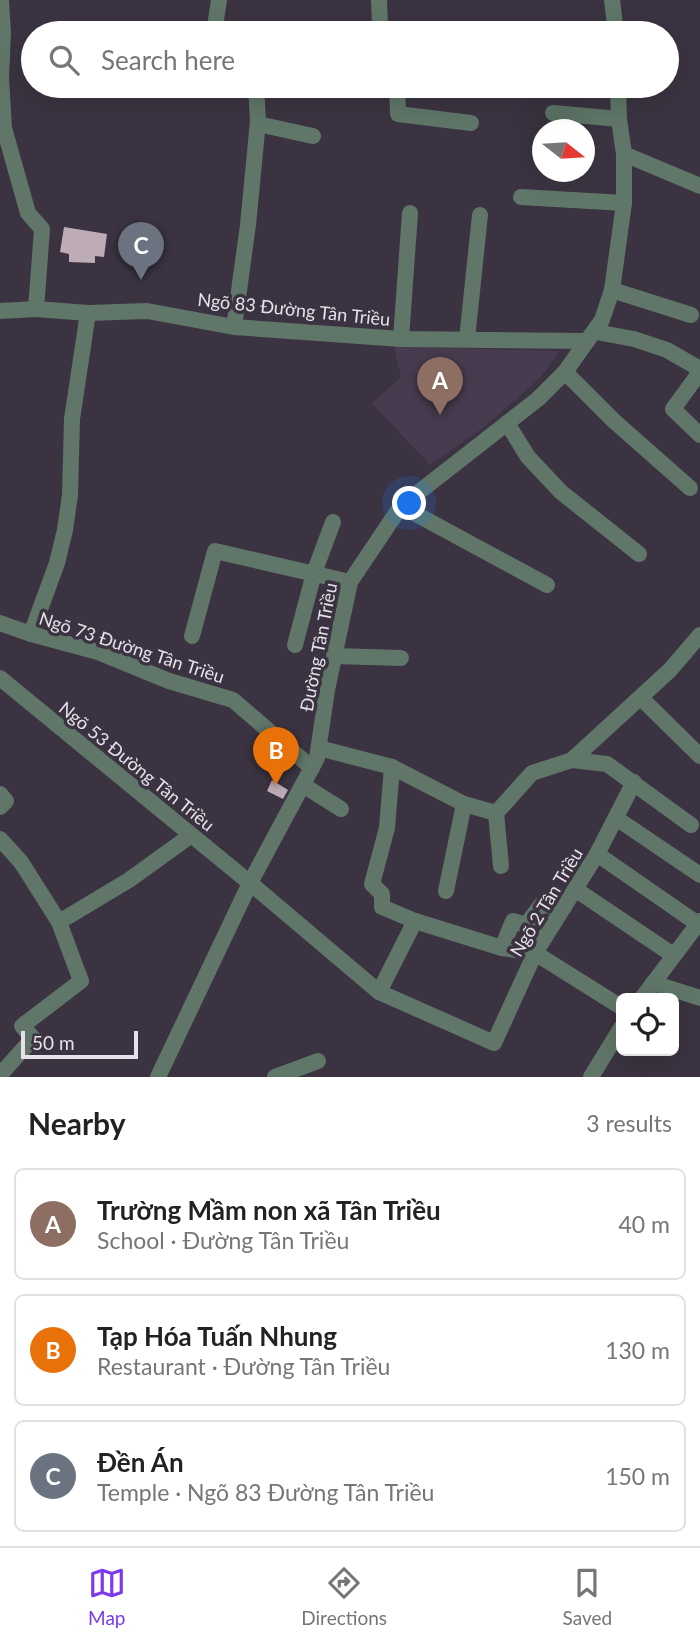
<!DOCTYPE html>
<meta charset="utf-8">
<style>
:root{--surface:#fff;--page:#f2f2f2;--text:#222;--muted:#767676;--line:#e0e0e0;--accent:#7c3aed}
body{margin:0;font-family:Lato,sans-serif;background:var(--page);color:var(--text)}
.controls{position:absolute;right:21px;bottom:21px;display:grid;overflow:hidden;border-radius:10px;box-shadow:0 7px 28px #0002}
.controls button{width:63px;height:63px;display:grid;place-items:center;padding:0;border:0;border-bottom:2px solid var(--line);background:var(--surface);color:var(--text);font:35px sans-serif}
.compass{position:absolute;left:532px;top:119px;width:63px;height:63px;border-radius:50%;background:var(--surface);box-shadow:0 7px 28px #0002;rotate:107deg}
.scale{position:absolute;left:21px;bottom:18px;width:117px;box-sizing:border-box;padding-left:7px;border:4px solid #e6e1ea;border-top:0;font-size:19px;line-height:24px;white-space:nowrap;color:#e6e1ea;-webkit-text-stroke:5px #3b3341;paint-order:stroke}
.you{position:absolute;left:410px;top:504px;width:24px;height:24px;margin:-18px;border:5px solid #fff;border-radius:50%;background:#1a73e8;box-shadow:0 0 0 10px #1a73e833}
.badge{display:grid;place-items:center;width:46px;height:46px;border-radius:50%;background:var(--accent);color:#fff;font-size:23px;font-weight:700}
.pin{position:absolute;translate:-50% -58px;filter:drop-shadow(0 2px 4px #0008)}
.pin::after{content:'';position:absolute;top:37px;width:24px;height:21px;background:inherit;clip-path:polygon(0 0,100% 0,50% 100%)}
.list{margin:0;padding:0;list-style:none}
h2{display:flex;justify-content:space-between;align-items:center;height:91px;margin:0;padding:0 28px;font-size:30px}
h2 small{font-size:23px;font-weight:400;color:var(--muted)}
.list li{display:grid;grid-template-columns:46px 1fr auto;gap:21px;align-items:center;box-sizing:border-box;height:112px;margin:0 14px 14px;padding:0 14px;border:2px solid var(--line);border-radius:10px}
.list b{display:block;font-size:26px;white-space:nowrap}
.list p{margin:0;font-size:23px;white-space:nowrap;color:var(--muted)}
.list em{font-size:23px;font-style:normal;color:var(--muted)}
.icon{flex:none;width:38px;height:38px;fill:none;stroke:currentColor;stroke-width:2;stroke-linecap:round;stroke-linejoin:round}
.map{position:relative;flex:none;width:700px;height:1077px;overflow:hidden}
.search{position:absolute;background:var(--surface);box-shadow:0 7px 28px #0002;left:21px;right:21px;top:21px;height:77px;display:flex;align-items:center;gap:18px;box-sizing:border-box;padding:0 24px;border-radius:38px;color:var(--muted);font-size:26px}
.sheet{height:469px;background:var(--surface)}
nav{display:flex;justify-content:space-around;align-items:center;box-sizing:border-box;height:98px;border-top:2px solid var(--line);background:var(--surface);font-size:19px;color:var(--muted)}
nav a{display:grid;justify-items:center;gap:4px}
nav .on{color:var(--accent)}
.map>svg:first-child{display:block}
.built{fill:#473c4f}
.building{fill:#bdabb6}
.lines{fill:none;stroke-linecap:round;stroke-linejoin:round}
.minor{stroke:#5f7668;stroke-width:16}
.labels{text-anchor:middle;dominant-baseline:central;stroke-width:7;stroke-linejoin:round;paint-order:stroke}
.street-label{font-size:18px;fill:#e6e1ea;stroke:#3b3341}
</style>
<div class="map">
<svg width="700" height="1077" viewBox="0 0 700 1077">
<rect width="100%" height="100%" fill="#3b3341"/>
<!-- built -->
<polygon class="built" points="394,347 560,351 539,379 483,428 430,465 372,403 401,377"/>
<!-- building -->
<g class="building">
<polygon points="64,227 107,234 104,257 95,256 95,263 69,262 69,254 60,252"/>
<polygon points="272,780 288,790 283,799 267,791"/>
</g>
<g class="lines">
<!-- minor -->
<g class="minor">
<polyline points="1,0 3,33 1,78 4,128 28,213 42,229 36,309"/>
<polyline points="379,0 380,24 389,33"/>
<polyline points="612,0 616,33"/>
<polyline points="214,33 219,0"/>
<polyline points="397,86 398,114 471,123"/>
<polyline points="553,113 619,119"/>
<polyline points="258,124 313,136"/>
<polyline points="624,154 700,186"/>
<polyline points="521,197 624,203"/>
<polyline points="612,290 691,315"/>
<polyline points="0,311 36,309 88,313 147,311 234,327 401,339 585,341"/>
<polyline points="234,327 248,225 258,121 256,86"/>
<polyline points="596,332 634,339 667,350 700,369"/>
<polyline points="401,339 410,213"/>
<polyline points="467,339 480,215"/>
<polyline points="565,372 614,421 690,488"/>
<polyline points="700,372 673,409 700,435"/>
<polyline points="507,423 528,457 561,492 639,554"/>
<polyline points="401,506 547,585"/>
<polyline points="0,623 31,634 98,652 169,681 233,700 312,768"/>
<polyline points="31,634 57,563 65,530 70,495 72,419 88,313"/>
<polyline points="192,636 215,551 350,582"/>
<polyline points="295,645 314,573 333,522"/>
<polyline points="334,656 401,658"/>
<polyline points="0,678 250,883 379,992 494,1043 535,953 597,854 634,782"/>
<polyline points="641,698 700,756"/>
<polyline points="319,748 392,767 464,804 496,813"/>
<polyline points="572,760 607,764 691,825"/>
<polyline points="392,767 387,828 372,884 382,894 382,907 415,921"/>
<polyline points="303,785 341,809"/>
<polyline points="0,794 6,801 0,807"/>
<polyline points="616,818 700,875"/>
<polyline points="0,839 21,862 59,922 81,981 22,1026 33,1038 0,1075"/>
<polyline points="597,854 698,924"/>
<polyline points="501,866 496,813 532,773 572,760 670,670 700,635"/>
<polyline points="575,889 673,955"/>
<polyline points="446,891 464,804"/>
<polyline points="59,922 129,880 190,836"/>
<polyline points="502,948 535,953 621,1007"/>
<polyline points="653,983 700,998"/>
<polyline points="379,992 415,921 502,948 513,921 526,925 541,905 564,907"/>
<polyline points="642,998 700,921"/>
<polyline points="158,1077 250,883 317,758 327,690 350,582 401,506 538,399 565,372 602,320 612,290 624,203 624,154 619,119 618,86"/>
<polyline points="275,1077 318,1061"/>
<polyline points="591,1077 621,1028"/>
</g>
</g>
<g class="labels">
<!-- street labels -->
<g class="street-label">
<text transform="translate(294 309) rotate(6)">Ngõ 83 Đường Tân Triều</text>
<text transform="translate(132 647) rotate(18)">Ngõ 73 Đường Tân Triều</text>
<text transform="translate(318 647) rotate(-79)">Đường Tân Triều</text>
<text transform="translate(137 766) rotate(39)">Ngõ 53 Đường Tân Triều</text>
<text transform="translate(546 902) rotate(-59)">Ngõ 2 Tân Triều</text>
</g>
</g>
</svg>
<div class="controls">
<button><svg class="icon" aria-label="locate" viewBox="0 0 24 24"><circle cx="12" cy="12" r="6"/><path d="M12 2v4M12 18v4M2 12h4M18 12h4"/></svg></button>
</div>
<svg class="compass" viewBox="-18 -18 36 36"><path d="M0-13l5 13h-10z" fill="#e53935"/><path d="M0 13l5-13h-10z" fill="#767676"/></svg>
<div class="scale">50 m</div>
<div class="you"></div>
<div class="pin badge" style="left:440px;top:415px;background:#8d6e63">A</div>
<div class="pin badge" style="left:276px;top:785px;background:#e8710a">B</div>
<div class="pin badge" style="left:141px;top:280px;background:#6b7280">C</div>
<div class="search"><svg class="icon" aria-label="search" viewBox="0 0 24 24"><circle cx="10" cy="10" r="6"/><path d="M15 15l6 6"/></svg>Search here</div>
</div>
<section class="sheet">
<h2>Nearby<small>3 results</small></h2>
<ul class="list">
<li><span class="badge" style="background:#8d6e63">A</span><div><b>Trường Mầm non xã Tân Triều</b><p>School · Đường Tân Triều</p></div><em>40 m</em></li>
<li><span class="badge" style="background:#e8710a">B</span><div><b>Tạp Hóa Tuấn Nhung</b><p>Restaurant · Đường Tân Triều</p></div><em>130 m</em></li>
<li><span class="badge" style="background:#6b7280">C</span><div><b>Đền Án</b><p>Temple · Ngõ 83 Đường Tân Triều</p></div><em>150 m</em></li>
</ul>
</section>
<nav>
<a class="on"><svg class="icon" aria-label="map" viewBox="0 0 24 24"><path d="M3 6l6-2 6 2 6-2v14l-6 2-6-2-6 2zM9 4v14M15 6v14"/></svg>Map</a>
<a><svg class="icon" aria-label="directions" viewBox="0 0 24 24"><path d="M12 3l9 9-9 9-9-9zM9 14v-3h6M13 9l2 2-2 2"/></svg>Directions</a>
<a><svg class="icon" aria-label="saved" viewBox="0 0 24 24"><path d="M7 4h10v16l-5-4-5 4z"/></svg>Saved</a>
</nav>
